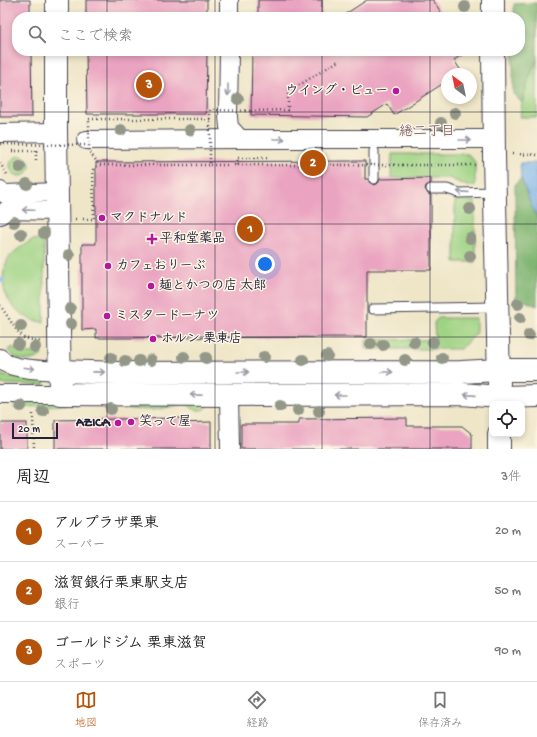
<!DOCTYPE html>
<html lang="ja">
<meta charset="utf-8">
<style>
:root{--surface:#fff;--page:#f2f2f2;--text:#222;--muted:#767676;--line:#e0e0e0;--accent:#b45309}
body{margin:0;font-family:"Gochi Hand","Klee One",sans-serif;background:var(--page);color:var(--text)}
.controls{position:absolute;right:12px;bottom:12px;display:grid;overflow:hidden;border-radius:8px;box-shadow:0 2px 6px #0003}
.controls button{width:36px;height:36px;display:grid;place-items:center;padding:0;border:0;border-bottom:1px solid var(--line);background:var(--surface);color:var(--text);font:20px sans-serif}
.compass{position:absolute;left:441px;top:68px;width:36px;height:36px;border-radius:50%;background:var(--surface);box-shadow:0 2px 6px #0003;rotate:327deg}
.scale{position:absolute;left:12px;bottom:10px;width:46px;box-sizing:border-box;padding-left:4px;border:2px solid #22223b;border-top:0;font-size:11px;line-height:14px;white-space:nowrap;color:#22223b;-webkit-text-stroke:3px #fcf5e5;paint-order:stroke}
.you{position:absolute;left:265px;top:264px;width:14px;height:14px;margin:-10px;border:3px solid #fff;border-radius:50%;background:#1a73e8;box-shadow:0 0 0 6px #1a73e833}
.badge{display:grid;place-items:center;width:26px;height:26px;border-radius:50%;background:var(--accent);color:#fff;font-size:13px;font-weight:700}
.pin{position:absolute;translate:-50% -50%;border:2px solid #fff;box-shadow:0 1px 4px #0006}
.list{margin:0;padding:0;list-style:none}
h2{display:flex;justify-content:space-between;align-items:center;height:52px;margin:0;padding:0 16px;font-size:17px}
h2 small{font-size:13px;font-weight:400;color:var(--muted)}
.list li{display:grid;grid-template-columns:26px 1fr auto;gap:12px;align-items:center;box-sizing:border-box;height:60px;padding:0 16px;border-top:1px solid var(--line)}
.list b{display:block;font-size:15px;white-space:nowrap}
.list p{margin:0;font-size:13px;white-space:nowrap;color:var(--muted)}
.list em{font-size:13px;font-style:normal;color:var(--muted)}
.icon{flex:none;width:22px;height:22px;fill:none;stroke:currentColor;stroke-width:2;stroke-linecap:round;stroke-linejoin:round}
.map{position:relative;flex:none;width:537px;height:449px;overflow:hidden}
.search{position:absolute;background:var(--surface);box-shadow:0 2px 6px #0003;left:12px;right:12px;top:12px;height:44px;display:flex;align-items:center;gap:10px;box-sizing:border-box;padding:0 14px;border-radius:16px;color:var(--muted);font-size:15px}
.sheet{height:232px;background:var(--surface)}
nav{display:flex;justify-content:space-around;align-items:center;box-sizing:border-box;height:56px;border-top:1px solid var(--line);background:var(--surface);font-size:11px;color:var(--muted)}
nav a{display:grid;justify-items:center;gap:2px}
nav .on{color:var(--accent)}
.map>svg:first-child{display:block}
.green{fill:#9fd383;stroke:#607a5f}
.forest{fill:#7fb571;stroke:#506c56}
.water{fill:#7bb4eb;stroke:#4e6b93}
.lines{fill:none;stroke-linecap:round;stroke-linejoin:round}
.stream{stroke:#7bb4eb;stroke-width:4.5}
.building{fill:#eaa3c0}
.lane-casing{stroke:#413f50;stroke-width:11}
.street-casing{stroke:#413f50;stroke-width:20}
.secondary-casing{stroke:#413f50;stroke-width:24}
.path{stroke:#413f50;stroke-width:2.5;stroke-dasharray:1 3;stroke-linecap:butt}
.lane{stroke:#fff;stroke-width:9}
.street{stroke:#fff;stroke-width:18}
.secondary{stroke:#fff;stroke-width:22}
.path-bridge{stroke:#413f50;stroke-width:2.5;stroke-dasharray:1 3;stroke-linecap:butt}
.tree{fill:#939787}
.oneway{stroke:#9c9ca7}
.grid{fill:none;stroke:#22223b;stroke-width:1;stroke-opacity:0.55}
.poi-dot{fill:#b5179e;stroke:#fcf5e5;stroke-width:1.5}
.labels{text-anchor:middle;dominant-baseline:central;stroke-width:3;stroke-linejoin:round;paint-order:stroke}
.poi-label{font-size:13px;font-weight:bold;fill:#22223b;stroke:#fcf5e5;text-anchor:start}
.neighbourhood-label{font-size:14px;fill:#684f6a;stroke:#fcf5e5}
</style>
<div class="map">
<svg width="537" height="449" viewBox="0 0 537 449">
<rect width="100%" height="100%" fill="#fcf5e5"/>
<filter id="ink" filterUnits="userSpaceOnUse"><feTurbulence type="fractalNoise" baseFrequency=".025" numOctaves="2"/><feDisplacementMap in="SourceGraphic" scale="8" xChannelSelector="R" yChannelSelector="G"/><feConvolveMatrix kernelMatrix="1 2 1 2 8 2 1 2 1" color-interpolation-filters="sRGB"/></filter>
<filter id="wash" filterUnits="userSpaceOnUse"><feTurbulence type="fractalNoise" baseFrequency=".012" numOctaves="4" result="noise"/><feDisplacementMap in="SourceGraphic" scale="16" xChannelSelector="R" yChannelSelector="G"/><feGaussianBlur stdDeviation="0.9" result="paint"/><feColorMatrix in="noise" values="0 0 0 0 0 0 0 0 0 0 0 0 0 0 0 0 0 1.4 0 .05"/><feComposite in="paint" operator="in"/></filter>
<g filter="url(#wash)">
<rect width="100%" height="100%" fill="#efe6c8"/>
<!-- green -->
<g class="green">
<path d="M537 60V117H520C522 97 527 78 537 60Z"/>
<polygon points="392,154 468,154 475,162 475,186 467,186 449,178 391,178"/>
<circle cx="20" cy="166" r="10"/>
<polygon points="455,200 475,201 475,262 455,262"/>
<polygon points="44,238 44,322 34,321 23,315 13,307 5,294 3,280 4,268 9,257 18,249 32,240"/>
<polygon points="439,318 476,318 476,334 460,349 366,349 366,339 435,340 434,323 436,320"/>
<path d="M13 347C21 355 29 355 39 350L42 355C32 363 16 362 8 350Z"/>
<polygon points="0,374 4,376 45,377 44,385 0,384"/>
<polygon points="15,401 77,402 77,404 14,408"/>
<path d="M99 402H210C208 412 193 413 188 404 176 404 165 409 153 410 135 410 117 407 99 405Z"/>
</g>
<!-- forest -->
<g class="forest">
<polygon points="537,3 537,60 529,78 522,103 513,94 513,51 520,51 520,17 514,17 514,4"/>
<polygon points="521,178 530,202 537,218 537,306 525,301 516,300 515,185"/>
</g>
<!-- water -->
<polygon class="water" points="520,163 537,163 537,218 530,202 521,178"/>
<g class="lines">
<!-- stream -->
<polyline class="stream" points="0,280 3,280"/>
</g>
<g id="blocks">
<!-- building -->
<g class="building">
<polygon points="0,0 30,0 30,17 17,17 17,51 31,51 32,117 0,117"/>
<rect x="86" y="0" width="121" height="17"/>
<rect x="258" y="0" width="64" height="17"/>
<polygon points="367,0 433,0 444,17 341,17"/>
<polygon points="86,51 207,51 206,114 87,114"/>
<polygon points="252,51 295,52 468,51 454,60 463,74 447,74 447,81 394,115 387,104 367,117 251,115"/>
<polygon points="365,161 365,179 368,179 369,182 374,185 377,184 379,182 380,179 431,178 431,183 426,186 425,189 428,194 431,195 431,270 367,270 367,337 96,338 96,329 82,330 82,244 96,244 96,162"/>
<polygon points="180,418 180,423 211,422 211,449 55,449 55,420"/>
<polygon points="407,418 407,426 462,426 472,434 472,449 241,449 241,424 299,424 299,419"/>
<rect x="0" y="423" width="27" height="26"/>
</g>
</g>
</g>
<g filter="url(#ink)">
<use href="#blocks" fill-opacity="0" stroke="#413f50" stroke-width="1"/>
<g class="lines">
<defs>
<g id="lane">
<polyline points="374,179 374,151"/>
<polyline points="431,189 447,189 459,193 494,192"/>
<polyline points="373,309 497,307"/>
</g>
<g id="street">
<polyline points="229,17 229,0"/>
<polyline points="229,51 228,117 229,127 240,139"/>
<polyline points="0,133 56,132"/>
<polyline points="86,140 240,139 494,139"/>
<polyline points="0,191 5,194 57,192"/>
<polyline points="0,215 7,210 57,211"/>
<path d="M0 358C3 361 6 364 10 365 24 370 45 370 60 371"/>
<polyline points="0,394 60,394"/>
<polyline points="229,395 230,449"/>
</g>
<g id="secondary">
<polyline points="493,0 493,17"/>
<polyline points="57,17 57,0"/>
<polyline points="56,51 56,132 60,394 229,395 462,394 499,397 537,396"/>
<polyline points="493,51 494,155 499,384"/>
<polyline points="60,371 119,373 461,372 499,370 537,370"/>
<polyline points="499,434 499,449"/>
</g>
</defs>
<!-- lane casing -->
<use href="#lane" class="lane-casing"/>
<!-- street casing -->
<use href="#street" class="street-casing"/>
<!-- secondary casing -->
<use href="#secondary" class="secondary-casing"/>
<!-- path -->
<g class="path">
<polyline points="251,111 288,110 288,92 340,60"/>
<polyline points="12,151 36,151 36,147"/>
<polyline points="36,151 36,162"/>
<polyline points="512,154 537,155"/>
<polyline points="0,163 8,176"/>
<polyline points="237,165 237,158 269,158"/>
<polyline points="430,165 477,165"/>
<polyline points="75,219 94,219 93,170 99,165"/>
<polyline points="0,305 15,328 24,338 42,342"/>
<polyline points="33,414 34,449"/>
</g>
<!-- lane -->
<use href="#lane" class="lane"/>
<!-- street -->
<use href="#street" class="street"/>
<!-- secondary -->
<use href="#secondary" class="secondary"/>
<!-- path-bridge -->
<g class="path-bridge">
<polygon points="89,119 210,119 210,165 99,165 89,151"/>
<polyline points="210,119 210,110 251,111"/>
<polyline points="0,144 88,145"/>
<polyline points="210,165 430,165"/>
</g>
</g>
<!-- trees -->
<g class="tree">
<circle cx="465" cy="7" r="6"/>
<circle cx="238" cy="99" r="6"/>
<circle cx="455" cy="113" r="6"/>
<circle cx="441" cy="123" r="6"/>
<circle cx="121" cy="130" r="6"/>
<circle cx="190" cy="130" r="6"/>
<circle cx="20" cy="167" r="6"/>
<circle cx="27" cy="184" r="6"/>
<circle cx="470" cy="209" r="6"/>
<circle cx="14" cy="222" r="6"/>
<circle cx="44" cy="233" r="6"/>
<circle cx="21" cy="234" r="6"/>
<circle cx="470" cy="238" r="6"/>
<circle cx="69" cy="255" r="6"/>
<circle cx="470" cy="256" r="6"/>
<circle cx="518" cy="304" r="6"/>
<circle cx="70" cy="309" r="6"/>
<circle cx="520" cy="318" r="6"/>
<circle cx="71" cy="324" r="6"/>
<circle cx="21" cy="326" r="6"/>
<circle cx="529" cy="335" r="6"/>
<circle cx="414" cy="342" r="6"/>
<circle cx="433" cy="342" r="6"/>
<circle cx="18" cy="344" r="6"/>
<circle cx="371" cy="344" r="6"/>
<circle cx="383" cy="345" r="6"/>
<circle cx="35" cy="347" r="6"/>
<circle cx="327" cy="356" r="6"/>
<circle cx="184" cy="357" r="6"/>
<circle cx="264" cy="357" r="6"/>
<circle cx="111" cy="358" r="6"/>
<circle cx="206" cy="358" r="6"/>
<circle cx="442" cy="358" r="6"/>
<circle cx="151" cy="360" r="6"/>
<circle cx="303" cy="360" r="6"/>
<circle cx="405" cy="360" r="6"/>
<circle cx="125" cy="361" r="6"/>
<circle cx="139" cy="361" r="6"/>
<circle cx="21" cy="406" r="6"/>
<circle cx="280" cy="406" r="6"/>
<circle cx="111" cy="409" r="6"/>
<circle cx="298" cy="410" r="6"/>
<circle cx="43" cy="411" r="6"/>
<circle cx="319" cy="411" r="6"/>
</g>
<!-- one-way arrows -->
<defs><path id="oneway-shaft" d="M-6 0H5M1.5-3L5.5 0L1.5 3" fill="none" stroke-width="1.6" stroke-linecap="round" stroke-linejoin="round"/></defs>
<g class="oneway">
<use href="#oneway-shaft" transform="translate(228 90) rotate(90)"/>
<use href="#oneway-shaft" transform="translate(279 139)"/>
<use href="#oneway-shaft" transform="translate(465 140)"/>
<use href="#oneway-shaft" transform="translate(463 192) rotate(-176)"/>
<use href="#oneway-shaft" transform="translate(28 210) rotate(-178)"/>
<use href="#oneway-shaft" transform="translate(29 368) rotate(7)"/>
<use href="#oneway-shaft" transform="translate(99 372) rotate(1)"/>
<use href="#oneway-shaft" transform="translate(243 372)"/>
<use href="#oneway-shaft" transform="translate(387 372)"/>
<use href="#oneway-shaft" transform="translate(196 395) rotate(-179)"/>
<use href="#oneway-shaft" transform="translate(340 395) rotate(180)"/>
<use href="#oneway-shaft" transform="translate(470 395) rotate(-176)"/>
</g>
</g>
<!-- grid -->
<path class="grid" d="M107 0V17M215 0V17M322 0V17M430 0V17M107 51V449M215 51V449M322 51V449M430 51V449M0 112H537M0 224H537M0 337H537"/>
<!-- markers -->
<g class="poi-dot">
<circle cx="396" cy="91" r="4"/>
<circle cx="102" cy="218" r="4"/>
<path d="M150 233h4v4h4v4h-4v4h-4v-4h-4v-4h4z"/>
<circle cx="108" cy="266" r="4"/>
<circle cx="151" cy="286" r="4"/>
<circle cx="107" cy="316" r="4"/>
<circle cx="153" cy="339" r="4"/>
<circle cx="131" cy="422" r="4"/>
<circle cx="118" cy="423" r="4"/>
</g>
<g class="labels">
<!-- poi labels -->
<g class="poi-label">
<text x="388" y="91" text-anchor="end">ウイング・ビュー</text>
<text x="110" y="218">マクドナルド</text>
<text x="160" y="239">平和堂薬品</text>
<text x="116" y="266">カフェおりーぶ</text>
<text x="159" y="286">麺とかつの店 太郎</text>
<text x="115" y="316">ミスタードーナツ</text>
<text x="161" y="339">ホルン 栗東店</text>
<text x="139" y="422">笑って屋</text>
<text x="110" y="423" text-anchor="end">AZICA</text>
</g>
<!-- neighbourhood labels -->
<g class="neighbourhood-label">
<text x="427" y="132">綣二丁目</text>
</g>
</g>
</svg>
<div class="controls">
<button><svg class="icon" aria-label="locate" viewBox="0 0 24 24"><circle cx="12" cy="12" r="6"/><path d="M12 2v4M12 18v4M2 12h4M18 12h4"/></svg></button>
</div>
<svg class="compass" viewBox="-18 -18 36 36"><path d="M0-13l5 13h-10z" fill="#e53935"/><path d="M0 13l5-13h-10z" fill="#767676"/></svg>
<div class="scale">20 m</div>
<div class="you"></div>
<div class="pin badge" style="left:250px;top:229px">1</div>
<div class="pin badge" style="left:313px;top:163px">2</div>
<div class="pin badge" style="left:149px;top:85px">3</div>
<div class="search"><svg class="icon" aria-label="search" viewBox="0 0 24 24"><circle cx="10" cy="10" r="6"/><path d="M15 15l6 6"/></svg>ここで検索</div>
</div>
<section class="sheet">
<h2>周辺<small>3件</small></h2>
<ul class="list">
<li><span class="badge">1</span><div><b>アルプラザ栗東</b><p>スーパー</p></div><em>20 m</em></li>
<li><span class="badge">2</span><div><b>滋賀銀行栗東駅支店</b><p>銀行</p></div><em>50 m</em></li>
<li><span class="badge">3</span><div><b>ゴールドジム 栗東滋賀</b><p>スポーツ</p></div><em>90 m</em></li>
</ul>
</section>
<nav>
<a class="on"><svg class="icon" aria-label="map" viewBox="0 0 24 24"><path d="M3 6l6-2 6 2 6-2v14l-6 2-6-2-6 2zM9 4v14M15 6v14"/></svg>地図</a>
<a><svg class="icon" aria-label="directions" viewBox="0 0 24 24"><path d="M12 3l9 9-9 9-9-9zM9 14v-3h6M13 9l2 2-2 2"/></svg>経路</a>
<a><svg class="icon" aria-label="saved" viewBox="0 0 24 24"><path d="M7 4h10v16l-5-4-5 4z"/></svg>保存済み</a>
</nav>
